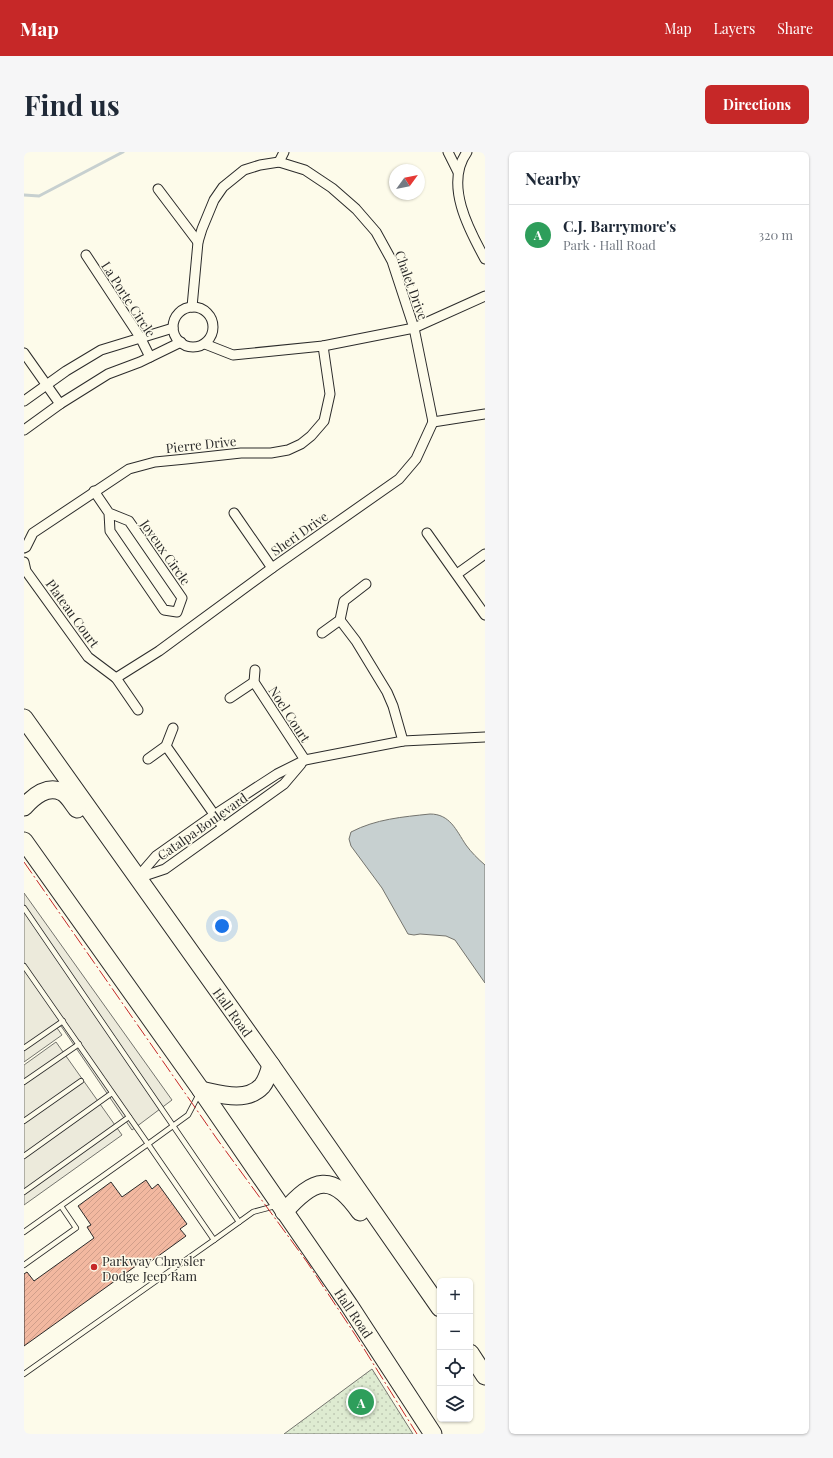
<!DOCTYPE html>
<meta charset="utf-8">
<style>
:root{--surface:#fff;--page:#f6f6f7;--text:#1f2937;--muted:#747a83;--line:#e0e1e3;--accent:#c62828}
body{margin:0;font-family:"Playfair Display",serif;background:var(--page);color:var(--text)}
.controls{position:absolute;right:12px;bottom:12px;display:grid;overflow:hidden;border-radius:6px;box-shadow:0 1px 3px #0004}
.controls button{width:36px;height:36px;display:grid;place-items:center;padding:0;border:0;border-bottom:1px solid var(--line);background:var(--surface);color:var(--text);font:20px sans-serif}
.compass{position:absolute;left:365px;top:12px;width:36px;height:36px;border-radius:50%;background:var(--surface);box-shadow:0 1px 3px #0004;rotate:57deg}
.you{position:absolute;left:198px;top:774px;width:14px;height:14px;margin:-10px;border:3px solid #fff;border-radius:50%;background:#1a73e8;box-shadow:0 0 0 6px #1a73e833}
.badge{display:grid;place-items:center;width:26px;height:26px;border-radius:50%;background:var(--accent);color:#fff;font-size:13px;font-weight:700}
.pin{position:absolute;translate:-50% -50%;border:2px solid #fff;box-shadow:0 1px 4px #0006}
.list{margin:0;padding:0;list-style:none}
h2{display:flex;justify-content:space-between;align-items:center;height:52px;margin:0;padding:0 16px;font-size:17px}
h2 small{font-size:13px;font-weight:400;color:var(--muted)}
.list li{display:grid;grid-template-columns:26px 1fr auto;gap:12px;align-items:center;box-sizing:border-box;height:60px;padding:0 16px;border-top:1px solid var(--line)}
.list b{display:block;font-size:15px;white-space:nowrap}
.list p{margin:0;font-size:13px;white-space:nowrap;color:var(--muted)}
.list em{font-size:13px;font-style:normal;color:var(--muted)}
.icon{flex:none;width:22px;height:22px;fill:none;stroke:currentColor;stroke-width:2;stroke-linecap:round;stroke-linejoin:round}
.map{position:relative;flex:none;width:461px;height:1282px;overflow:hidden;border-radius:6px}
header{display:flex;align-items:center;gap:24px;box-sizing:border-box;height:56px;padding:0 20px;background:var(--accent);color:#fff}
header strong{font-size:19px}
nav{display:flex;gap:22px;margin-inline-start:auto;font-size:14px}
.intro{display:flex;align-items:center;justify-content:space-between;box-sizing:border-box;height:96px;padding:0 24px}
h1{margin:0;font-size:28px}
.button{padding:10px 18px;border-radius:6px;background:var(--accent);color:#fff;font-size:14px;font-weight:700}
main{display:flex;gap:24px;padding:0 24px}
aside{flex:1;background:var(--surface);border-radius:6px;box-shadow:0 1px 3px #0004}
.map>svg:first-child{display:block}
.park{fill:url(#park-dots);stroke:#74746e}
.parking{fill:#eceadb;stroke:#74746e}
.water{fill:#c7d0d0;stroke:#74746e}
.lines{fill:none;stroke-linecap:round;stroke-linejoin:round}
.stream{stroke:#c7d0d0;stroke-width:3}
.building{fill:url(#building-hatch);stroke:#2b2b2b}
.lane-casing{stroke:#2b2b2b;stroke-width:6}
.street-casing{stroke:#2b2b2b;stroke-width:11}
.highway-casing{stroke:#2b2b2b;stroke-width:19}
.lane{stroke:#fdfbea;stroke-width:4.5}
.street{stroke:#fdfbea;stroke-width:9}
.highway{stroke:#fdfbea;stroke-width:17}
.power{stroke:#c62828;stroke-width:1;stroke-dasharray:14 3 2 3;stroke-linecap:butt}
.poi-dot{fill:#c62828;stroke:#fdfbea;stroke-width:1.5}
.labels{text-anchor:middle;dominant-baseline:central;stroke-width:3;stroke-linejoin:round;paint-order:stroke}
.street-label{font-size:13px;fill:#2b2b2b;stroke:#fdfbea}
.poi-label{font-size:13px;fill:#2b2b2b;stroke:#fdfbea;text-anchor:start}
</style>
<header>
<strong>Map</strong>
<nav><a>Map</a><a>Layers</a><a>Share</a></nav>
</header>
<div class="intro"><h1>Find us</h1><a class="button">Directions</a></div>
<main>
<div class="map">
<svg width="461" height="1282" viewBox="0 0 461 1282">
<defs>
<pattern id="park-dots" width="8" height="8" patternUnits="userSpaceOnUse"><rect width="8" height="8" fill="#deebd1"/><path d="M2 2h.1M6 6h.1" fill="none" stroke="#bfcab4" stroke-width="1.8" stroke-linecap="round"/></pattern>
<pattern id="building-hatch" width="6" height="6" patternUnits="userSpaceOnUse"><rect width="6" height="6" fill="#f2b8a0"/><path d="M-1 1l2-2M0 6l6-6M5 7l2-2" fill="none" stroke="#d09e8a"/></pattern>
</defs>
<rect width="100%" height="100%" fill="#fdfbea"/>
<!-- park -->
<polygon class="park" points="348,1217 389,1282 260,1282"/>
<!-- parking -->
<g class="parking">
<polygon points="0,741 148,948 108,978 37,874 33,876 38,883 0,910"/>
<polygon points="32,890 98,983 0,1053 0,913"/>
</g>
<!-- water -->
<path class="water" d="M406 662C426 662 432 678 442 693 447 700 454 707 461 713V831L431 788 422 784 396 782 390 783 384 782 358 736 327 694 325 687 327 680C352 667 378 665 406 662Z"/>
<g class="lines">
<!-- stream -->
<polyline class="stream" points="0,43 15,44 99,0"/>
</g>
<!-- building -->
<polygon class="building" points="122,1028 128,1037 134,1032 163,1072 156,1077 162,1084 126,1110 123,1106 0,1194 0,1122 3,1120 10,1129 70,1086 63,1075 67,1073 54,1054 87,1030 98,1045"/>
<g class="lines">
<defs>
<g id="lane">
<polyline points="0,756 215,1070"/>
<polyline points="0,814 124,992 0,1080"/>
<polyline points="0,896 39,869"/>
<polyline points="0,930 55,892"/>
<polyline points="175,942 164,963 124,992 190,1088 229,1060 251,1054"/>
<polyline points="0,969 57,929"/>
<polyline points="0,1004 88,941"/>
<polyline points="0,1040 105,965"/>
<polyline points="0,1113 52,1076 37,1054"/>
<polyline points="0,1222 190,1088"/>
</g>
<g id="street">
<polyline points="424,0 434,20"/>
<path d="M443 0C420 32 445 78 461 107"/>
<polyline points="255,10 260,0"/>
<polyline points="134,37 174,90"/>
<polyline points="62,103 116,185 126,205"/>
<circle cx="169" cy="175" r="20"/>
<polyline points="168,155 174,90 178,77 190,48 199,35 220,18 236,13 255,10 281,18 308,36 332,57 352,80 368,109 390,176 409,270"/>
<polyline points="181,192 209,203 299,194 390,176 461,144"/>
<polyline points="0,201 36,252"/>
<polyline points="0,249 42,219 77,198 149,176"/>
<polyline points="409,270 461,262"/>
<polyline points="0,278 36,252 84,222 116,210 157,190"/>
<polyline points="70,339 85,361 86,379 140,458 153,460 158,446 105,369 85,361"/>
<polyline points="210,361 248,416"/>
<polyline points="403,381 461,463"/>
<polyline points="0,396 2,395 9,381 105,317 131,310 162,307 217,301 247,301 264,298 277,292 287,284 300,269 306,242 299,194"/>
<polyline points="0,410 2,419 64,505 92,526 114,558"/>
<polyline points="433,422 461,402"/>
<polyline points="316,468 332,489 363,540 369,554 379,589"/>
<polyline points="298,481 316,468 320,449 342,432"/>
<polyline points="231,518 230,530 281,608"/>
<polyline points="92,526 135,499 248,416 375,327 392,307 409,270"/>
<polyline points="206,546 230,530"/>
<polyline points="142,594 199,675"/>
<polyline points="124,607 142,594 149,576"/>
<polyline points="113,726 132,704 190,663 253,622 281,608 379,589 461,585"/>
<polyline points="114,726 141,717 260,632 277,612"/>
</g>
<g id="highway">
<polyline points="0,566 247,913 416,1156"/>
<path d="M0 655C10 644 23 633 38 640 44 643 49 652 53 657"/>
<polyline points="0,689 177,938 325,1153 409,1282"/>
<path d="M177 938C196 942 222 951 238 934 243 928 245 920 247 913"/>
<path d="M260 1060C290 1026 308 1020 336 1060"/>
<polyline points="446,1201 461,1224"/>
</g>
</defs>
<!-- lane casing -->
<use href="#lane" class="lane-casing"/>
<!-- street casing -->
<use href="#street" class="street-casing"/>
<!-- highway casing -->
<use href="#highway" class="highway-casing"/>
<!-- lane -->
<use href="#lane" class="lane"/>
<!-- street -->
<use href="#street" class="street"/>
<!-- highway -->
<use href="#highway" class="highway"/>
<!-- power -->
<polyline class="power" points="0,710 193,987 283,1110 332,1184 393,1282"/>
</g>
<!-- markers -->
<circle class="poi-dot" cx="70" cy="1115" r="4"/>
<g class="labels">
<!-- street labels -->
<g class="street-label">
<text transform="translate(388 133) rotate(70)">Chalet Drive</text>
<text transform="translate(105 147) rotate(57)">La Porte Circle</text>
<text transform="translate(177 292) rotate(-6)">Pierre Drive</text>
<text transform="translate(275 381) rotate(-35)">Sheri Drive</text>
<text transform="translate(142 400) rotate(55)">Joyeux Circle</text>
<text transform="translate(49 461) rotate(54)">Plateau Court</text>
<text transform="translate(266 562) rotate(57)">Noel Court</text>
<text transform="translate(178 674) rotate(-35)">Catalpa Boulevard</text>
<text transform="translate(209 860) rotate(54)">Hall Road</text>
<text transform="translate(330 1161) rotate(56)">Hall Road</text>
</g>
<!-- poi labels -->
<g class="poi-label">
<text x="78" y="1108">Parkway Chrysler<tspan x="78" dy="15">Dodge Jeep Ram</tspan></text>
</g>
</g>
</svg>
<div class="controls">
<button>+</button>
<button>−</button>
<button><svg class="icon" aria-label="locate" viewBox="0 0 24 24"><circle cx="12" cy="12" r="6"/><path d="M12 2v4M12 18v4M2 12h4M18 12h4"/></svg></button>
<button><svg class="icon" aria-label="layers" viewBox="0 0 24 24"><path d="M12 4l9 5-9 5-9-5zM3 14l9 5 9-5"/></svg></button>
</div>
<svg class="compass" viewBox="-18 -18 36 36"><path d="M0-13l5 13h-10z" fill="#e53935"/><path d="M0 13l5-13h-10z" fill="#747a83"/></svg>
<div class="you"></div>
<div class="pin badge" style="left:337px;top:1250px;background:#2e9e5b">A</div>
</div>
<aside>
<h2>Nearby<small></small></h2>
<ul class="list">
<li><span class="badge" style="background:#2e9e5b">A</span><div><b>C.J. Barrymore's</b><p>Park · Hall Road</p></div><em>320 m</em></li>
</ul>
</aside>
</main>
